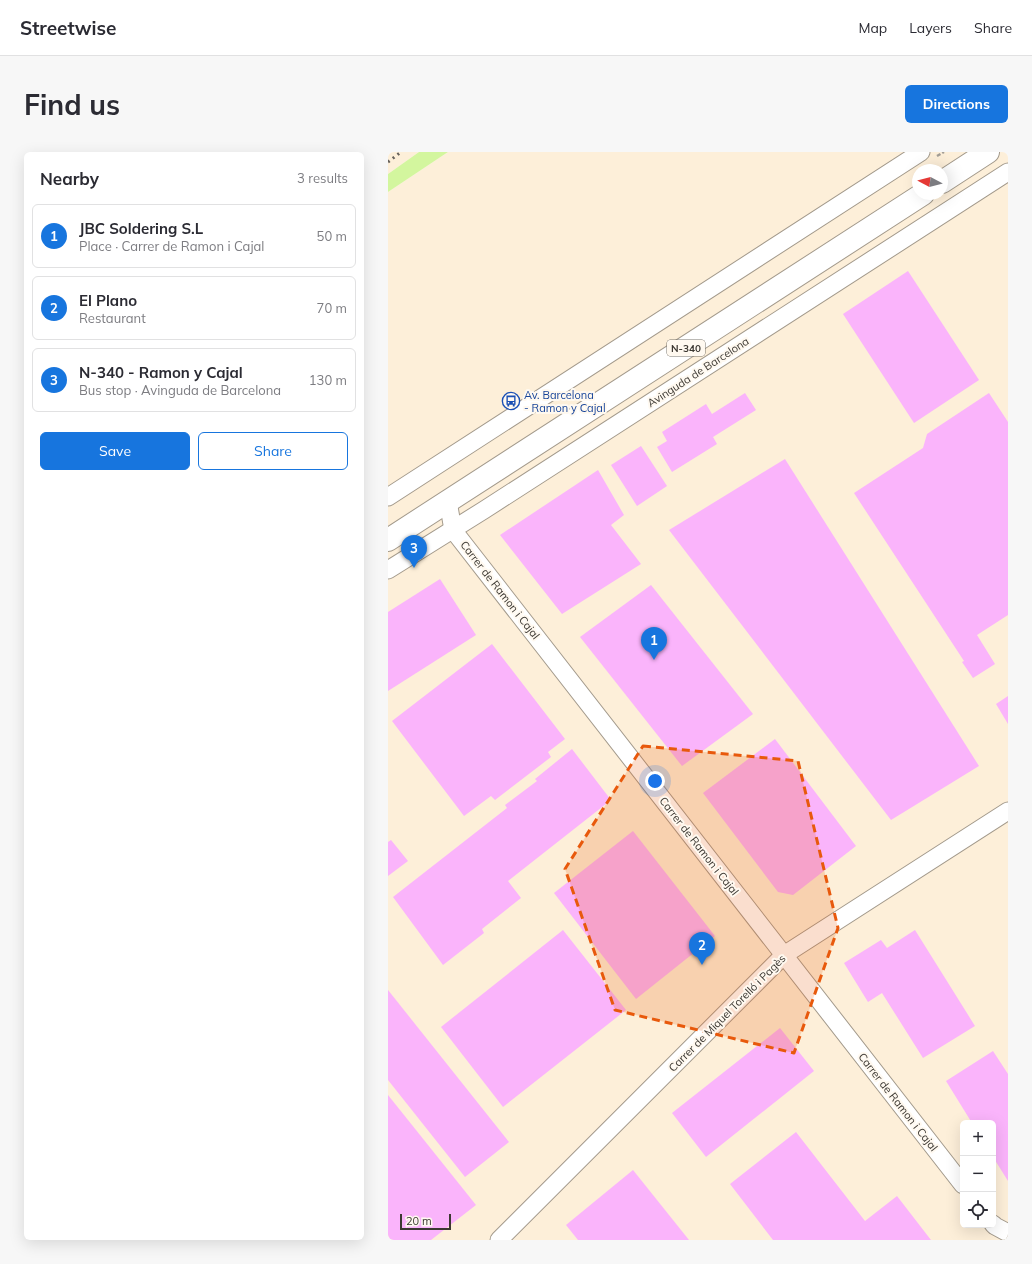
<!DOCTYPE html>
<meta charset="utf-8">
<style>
:root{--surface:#fff;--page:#f7f7f7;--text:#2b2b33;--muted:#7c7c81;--line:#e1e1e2;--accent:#1775de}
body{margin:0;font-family:Mulish,sans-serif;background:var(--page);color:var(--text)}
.controls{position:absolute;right:12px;bottom:12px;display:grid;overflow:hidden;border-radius:6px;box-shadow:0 4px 16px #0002}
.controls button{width:36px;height:36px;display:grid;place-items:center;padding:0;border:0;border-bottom:1px solid var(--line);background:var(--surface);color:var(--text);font:20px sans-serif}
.compass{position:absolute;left:524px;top:12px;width:36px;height:36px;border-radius:50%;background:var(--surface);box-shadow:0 4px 16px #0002;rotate:277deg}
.scale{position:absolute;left:12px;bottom:10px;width:51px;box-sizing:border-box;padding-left:4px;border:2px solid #3c3832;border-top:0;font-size:11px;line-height:14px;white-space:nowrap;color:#3c3832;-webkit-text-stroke:3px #fff9f0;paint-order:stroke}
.you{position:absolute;left:267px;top:629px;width:14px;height:14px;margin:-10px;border:3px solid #fff;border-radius:50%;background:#1a73e8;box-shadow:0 0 0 6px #1a73e833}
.badge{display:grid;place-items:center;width:26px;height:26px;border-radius:50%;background:var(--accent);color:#fff;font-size:13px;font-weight:700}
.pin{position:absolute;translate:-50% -33px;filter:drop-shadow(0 1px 2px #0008)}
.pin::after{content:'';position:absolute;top:21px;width:14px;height:12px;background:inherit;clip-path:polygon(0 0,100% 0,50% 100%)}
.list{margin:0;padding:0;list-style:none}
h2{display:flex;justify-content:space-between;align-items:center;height:52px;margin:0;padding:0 16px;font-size:17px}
h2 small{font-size:13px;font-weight:400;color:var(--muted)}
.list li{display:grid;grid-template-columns:26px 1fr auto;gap:12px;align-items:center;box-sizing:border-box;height:64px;margin:0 8px 8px;padding:0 8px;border:1px solid var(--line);border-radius:6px}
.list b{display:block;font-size:15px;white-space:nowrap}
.list p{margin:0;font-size:13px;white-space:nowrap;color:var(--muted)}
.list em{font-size:13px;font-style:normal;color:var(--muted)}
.actions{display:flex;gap:8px;padding:12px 16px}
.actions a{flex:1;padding:9px 0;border:1px solid var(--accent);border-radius:6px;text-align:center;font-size:14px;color:var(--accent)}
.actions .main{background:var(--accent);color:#fff}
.icon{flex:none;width:22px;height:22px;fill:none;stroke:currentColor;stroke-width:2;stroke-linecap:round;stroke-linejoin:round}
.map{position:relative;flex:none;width:620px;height:1088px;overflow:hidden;border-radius:6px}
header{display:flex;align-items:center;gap:24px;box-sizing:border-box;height:56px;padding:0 20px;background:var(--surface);border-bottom:1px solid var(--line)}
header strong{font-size:19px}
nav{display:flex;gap:22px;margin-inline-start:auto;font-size:14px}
.intro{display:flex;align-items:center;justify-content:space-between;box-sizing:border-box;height:96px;padding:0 24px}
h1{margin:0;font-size:28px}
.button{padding:10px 18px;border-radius:6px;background:var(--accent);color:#fff;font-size:14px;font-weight:700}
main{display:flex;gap:24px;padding:0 24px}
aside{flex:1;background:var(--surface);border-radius:6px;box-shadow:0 4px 16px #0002}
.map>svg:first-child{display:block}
.built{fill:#fdefd9;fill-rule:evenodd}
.green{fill:#d3f69e}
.building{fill:#fab4fb}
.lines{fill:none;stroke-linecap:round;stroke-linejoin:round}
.minor-casing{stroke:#a39a8c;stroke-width:19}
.primary-casing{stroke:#a39a8c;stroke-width:24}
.path{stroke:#a39e96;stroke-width:2.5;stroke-dasharray:4 2;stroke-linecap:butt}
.minor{stroke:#fff;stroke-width:17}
.primary{stroke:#fff;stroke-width:22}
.rail{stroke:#67625c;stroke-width:3;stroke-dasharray:2 4;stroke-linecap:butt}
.marked{fill:#e8590c;fill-opacity:0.2;stroke:#e8590c;stroke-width:3;stroke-dasharray:8 5;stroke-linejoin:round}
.labels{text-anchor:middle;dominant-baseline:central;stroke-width:4;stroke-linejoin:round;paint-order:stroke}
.shield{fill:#fff9f0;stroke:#76726b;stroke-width:1}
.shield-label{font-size:10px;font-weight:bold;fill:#3c3832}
.street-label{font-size:11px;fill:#3c3832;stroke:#fff9f0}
.transit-label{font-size:11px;fill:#164399;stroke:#fff9f0;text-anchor:start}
</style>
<header>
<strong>Streetwise</strong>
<nav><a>Map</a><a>Layers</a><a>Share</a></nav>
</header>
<div class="intro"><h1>Find us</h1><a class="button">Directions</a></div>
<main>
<aside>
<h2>Nearby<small>3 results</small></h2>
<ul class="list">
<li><span class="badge">1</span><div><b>JBC Soldering S.L</b><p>Place · Carrer de Ramon i Cajal</p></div><em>50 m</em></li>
<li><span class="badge">2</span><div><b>El Plano</b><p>Restaurant</p></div><em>70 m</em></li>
<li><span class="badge">3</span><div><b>N-340 - Ramon y Cajal</b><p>Bus stop · Avinguda de Barcelona</p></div><em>130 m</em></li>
</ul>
<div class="actions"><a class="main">Save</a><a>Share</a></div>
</aside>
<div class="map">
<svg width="620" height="1088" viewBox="0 0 620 1088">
<rect width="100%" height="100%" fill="#fff9f0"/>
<!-- built -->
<g class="built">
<polygon points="0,0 31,0 0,22"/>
<path d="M60 0H620V1088H0V40ZM530 18H554V42H530ZM575 971H605V1073H575Z"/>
</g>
<!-- green -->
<polygon class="green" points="31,0 60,0 0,40 0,22"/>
<!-- building -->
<g class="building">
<polygon points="520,119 591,228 526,271 455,162"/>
<polygon points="357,241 368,258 325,285 329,292 284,320 269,295 279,289 274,280 318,252 324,262"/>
<polygon points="601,241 620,270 620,463 589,483 607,512 585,526 574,510 576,509 466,341 535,296 539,282"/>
<polygon points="253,294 279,334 249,354 223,313"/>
<polygon points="397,307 591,614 503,668 281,378"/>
<polygon points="210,318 236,363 223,373 253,412 174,462 112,383"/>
<polygon points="52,427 88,483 0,539 0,460"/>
<polygon points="263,433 365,562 294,614 192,485"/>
<polygon points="104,492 177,587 160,600 163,605 107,648 103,644 76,664 4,569"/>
<polygon points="620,544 620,572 608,552"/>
<polygon points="387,587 468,694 405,743 390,740 315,641"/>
<polygon points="184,597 223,648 120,729 133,746 94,777 96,781 55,813 5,745 119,656 117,653 149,629 147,627"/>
<polygon points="245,679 327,784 248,847 166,741"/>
<polygon points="3,688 20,709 0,724 0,690"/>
<polygon points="175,778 238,858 115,955 53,875"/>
<polygon points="527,778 587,874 535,906 494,841 480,850 456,811 493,788 499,796"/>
<polygon points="0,838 121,990 77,1025 0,928"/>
<polygon points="392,876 426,919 318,1005 284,961"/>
<polygon points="605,899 620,922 620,1029 605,1005 605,971 584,971 558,929"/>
<polygon points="0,943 88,1053 43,1088 0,1088"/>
<polygon points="408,980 477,1069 509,1044 543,1088 385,1088 342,1032"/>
<polygon points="245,1018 301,1088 190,1088 178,1073"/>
</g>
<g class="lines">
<defs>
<g id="minor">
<polyline points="0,345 533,0"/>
<polyline points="60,349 65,378 575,1033"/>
<polyline points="0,418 96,358 620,20"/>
<polyline points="605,1072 607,1074 620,1081"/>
<polyline points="111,1088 396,803 620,659"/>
</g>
<g id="primary">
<polyline points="554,30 600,0"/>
<polyline points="0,388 535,42"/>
</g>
</defs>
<!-- minor casing -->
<use href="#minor" class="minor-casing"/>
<!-- primary casing -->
<use href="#primary" class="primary-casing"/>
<!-- path -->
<polyline class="path" points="549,4 556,0"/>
<!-- minor -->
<use href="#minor" class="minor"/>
<!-- primary -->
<use href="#primary" class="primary"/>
<!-- rail -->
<polyline class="rail" points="0,10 13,0"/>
</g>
<!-- marked area -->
<path class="marked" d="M255 594 410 609 450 776 406 901 227 858 177 717Z"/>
<!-- icons -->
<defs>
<symbol id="bus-ring" viewBox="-11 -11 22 22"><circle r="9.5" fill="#fff9f0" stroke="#1a4fb4" stroke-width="1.5"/><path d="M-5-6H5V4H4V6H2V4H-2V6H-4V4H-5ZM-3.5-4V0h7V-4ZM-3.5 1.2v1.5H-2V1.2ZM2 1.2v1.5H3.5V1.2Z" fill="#1a4fb4"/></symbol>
</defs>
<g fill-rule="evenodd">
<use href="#bus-ring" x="113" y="239" width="20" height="20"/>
</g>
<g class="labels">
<!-- shield labels -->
<rect class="shield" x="279" y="188" width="38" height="16" rx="3"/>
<g class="shield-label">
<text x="298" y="196">N-340</text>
</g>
<!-- street labels -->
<g class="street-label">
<text transform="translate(310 220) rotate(-33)">Avinguda de Barcelona</text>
<text transform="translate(112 438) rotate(52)">Carrer de Ramon i Cajal</text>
<text transform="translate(311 694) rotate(52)">Carrer de Ramon i Cajal</text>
<text transform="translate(339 861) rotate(-45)">Carrer de Miquel Torelló i Pagès</text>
<text transform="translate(510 950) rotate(52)">Carrer de Ramon i Cajal</text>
</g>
<!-- transit labels -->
<g class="transit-label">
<text x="136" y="243">Av. Barcelona<tspan x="136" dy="13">- Ramon y Cajal</tspan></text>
</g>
</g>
</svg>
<div class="controls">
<button>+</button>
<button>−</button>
<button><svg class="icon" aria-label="locate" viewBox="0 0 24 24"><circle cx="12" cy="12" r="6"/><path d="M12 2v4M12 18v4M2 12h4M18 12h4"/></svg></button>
</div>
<svg class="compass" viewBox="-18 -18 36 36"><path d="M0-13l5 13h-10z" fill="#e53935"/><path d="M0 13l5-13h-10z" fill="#7c7c81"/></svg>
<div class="scale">20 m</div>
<div class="you"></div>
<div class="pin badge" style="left:266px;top:508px">1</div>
<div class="pin badge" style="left:314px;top:813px">2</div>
<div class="pin badge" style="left:26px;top:416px">3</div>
</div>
</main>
